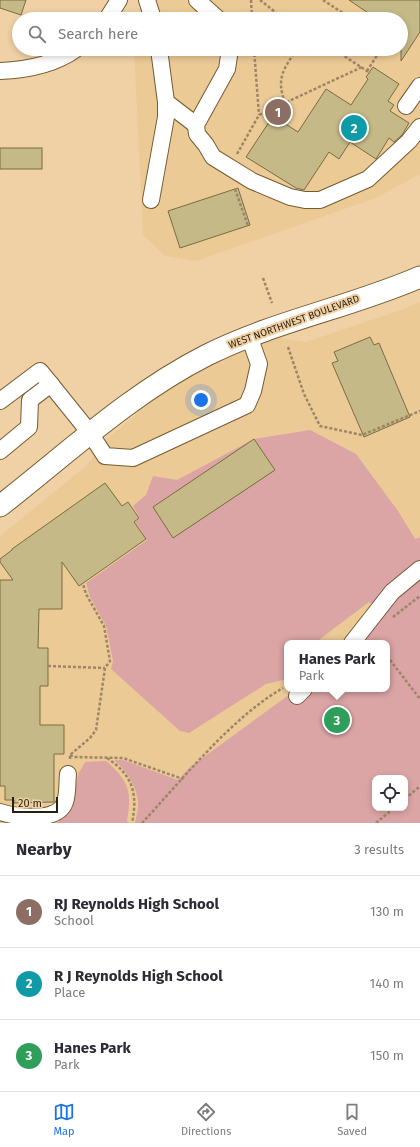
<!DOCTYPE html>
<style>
:root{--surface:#fff;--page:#f7f7f7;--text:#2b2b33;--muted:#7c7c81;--line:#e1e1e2;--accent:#1a73e8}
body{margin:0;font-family:"Fira Sans",sans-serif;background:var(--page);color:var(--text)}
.controls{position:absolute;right:12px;bottom:12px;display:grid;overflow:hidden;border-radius:8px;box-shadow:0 2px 6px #0003}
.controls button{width:36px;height:36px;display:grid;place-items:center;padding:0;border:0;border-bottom:1px solid var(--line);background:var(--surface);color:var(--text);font:20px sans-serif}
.scale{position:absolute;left:12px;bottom:10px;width:46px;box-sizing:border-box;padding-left:4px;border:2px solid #2a1f0e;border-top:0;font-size:11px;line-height:14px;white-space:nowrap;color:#2a1f0e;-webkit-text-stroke:3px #f0d1a5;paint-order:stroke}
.you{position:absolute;left:201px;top:400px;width:14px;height:14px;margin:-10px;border:3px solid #fff;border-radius:50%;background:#1a73e8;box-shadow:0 0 0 6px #1a73e833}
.badge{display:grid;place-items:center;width:26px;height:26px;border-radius:50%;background:var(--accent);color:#fff;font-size:13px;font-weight:700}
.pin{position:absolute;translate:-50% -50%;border:2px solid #fff;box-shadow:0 1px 4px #0006}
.popup{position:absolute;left:284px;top:640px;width:106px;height:52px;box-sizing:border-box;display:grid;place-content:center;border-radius:8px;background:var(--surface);filter:drop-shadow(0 1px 3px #0005);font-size:13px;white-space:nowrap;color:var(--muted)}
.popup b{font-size:15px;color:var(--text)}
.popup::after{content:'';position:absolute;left:50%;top:100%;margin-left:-8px;border:8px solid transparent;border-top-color:var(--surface)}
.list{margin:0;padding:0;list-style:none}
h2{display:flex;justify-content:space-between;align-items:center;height:52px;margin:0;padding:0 16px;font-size:17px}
h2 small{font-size:13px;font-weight:400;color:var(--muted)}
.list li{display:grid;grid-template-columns:26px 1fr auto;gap:12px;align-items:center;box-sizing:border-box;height:72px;padding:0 16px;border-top:1px solid var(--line)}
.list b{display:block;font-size:15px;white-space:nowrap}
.list p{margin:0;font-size:13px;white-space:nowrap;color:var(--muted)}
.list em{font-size:13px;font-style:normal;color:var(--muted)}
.icon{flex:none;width:22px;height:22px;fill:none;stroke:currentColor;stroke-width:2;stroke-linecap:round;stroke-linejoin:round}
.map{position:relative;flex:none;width:420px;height:823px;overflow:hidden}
.search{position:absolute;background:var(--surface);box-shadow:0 2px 6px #0003;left:12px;right:12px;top:12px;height:44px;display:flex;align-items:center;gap:10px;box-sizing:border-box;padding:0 14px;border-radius:22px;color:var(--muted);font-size:15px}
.sheet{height:268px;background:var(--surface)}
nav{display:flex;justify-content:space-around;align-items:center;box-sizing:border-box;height:56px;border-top:1px solid var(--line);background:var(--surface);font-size:11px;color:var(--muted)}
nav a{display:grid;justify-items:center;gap:2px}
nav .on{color:var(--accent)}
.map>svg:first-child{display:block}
.built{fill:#ecca96}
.green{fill:#dba4a5;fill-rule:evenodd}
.building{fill:#c4b987;stroke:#796e3f}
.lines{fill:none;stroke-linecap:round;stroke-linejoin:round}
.minor-casing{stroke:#765b32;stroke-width:18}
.major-casing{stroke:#765b32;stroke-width:23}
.path{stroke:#9d8666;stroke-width:2.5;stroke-dasharray:3 2;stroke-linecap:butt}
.minor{stroke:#fff;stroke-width:16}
.major{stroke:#fff;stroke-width:21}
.labels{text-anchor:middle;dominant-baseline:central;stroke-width:4;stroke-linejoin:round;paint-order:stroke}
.street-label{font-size:10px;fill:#2a1f0e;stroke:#f0d1a5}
</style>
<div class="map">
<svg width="420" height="823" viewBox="0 0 420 823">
<rect width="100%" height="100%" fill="#f0d1a5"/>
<!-- built -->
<g class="built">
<polygon points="144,0 420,0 420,174 376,198 196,261 165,256 143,235 134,49 401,49 401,19 136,19"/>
<polygon points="420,302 420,563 347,643 287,643 287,689 297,689 138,823 0,823 0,536 86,466 108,438 150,403 187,378 234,353 272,337 306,342 401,310"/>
</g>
<!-- green -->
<g class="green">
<path d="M310 430 356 454 398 511 415 539 420 537V823H135C136 816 139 808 138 801 136 785 126 770 114 760H123L178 780 190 767 297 689H387V643H347L393 586 371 604 369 602 320 639 321 643H287V679L266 684 189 733 180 731 111 669 113 661 106 626 90 597 86 583 147 540 135 522 140 518 133 506 146 495 153 476 177 480 254 439ZM375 778H405V808H375Z"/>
<path d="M106 761C129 781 132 791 127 821L129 823H56C72 814 73 792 78 776 79 771 83 767 85 762Z"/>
</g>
<!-- building -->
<g class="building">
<polygon points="0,0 26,0 21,15 0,8"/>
<polygon points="349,0 420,0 420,32 401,61 401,19 377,19"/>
<polygon points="373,67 399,84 388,101 394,105 390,111 409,123 402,135 394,142 389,138 376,159 350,142 339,159 329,152 304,190 296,188 246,157 273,116 298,132 326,89 351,105 368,79 366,77"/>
<rect x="0" y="148" width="42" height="21"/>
<polygon points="238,188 250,225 180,248 168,211"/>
<polygon points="370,337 374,345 379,343 410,417 364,437 332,363 338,361 334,352"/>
<polygon points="254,439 275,470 173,538 153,507"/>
<polygon points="105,483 122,506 128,502 139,518 134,522 146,539 79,586 62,562 62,609 39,609 38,648 48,648 48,686 40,686 40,725 64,725 64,754 54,754 54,802 14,803 14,800 5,800 5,786 0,786 0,580 13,580 0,562 0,559 12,550 12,549"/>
</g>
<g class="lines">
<defs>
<g id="minor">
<polyline points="147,0 153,19"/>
<polyline points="197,0 218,19"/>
<polyline points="107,19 119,0"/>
<polyline points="230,49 227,69 196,125 197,134 206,145 213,157 252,181 290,197 305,200 320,200 368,179 409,141 420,127"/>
<path d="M0 71C27 70 54 65 76 49"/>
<polyline points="166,102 196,125"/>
<polyline points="406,106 420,86"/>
<polyline points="151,200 166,117 166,102 159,49"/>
<polyline points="0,401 40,371 90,433 105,456 133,458 247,405 253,391 259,364 249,336"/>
<polyline points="0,451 29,427 30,400 51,384"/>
<polyline points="352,643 392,592 420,569"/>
<polyline points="297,696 304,689"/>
<path d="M0 812C16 817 58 823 65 802 68 794 67 783 68 774"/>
</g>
<path id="major" d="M0 506C68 453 130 394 207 355 275 321 351 307 420 277"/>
</defs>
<!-- minor casing -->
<use href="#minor" class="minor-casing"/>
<!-- major casing -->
<use href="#major" class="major-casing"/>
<!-- path -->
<g class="path">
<polyline points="251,0 252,19"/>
<polyline points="260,0 284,19"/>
<polyline points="323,0 352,19"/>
<polyline points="254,49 259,115"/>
<polyline points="321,49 341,54 370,73"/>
<polyline points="367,71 381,49"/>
<path d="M285 103C276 78 283 70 297 49"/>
<polyline points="237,154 259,115 362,67"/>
<polyline points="235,189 248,226"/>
<polyline points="263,278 272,303"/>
<polyline points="288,347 304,394 320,426 362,435 420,411"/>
<polyline points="393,617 420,596"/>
<polyline points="387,656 420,699"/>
<polyline points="48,666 105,668"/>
<polyline points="70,755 74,757 123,758 183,779"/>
<path d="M107 758C133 775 138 794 132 823"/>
<polyline points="70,759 70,755 90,738 96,730 105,668 110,661 104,626 86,594 83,584"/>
<polyline points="405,799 420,786"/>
<path d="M142 823C182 780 232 717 283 688"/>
<polyline points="376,823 394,808"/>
</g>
<!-- minor -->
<use href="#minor" class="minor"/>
<!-- major -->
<use href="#major" class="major"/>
</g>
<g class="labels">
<!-- street labels -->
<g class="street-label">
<text transform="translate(294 322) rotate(-20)">WEST NORTHWEST BOULEVARD</text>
</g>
</g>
</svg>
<div class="controls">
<button><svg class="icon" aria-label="locate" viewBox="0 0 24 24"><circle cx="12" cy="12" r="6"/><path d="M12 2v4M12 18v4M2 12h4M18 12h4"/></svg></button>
</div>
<div class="scale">20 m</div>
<div class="you"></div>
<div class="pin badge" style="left:278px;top:112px;background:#8d6e63">1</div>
<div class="pin badge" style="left:354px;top:128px;background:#0f9aa8">2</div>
<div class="pin badge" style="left:337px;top:720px;background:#2e9e5b">3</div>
<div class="popup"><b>Hanes Park</b>Park</div>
<div class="search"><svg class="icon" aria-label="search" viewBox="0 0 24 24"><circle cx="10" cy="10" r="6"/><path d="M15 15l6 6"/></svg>Search here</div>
</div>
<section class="sheet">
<h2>Nearby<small>3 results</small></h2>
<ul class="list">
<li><span class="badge" style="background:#8d6e63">1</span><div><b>RJ Reynolds High School</b><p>School</p></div><em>130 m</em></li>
<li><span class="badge" style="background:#0f9aa8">2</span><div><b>R J Reynolds High School</b><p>Place</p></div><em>140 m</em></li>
<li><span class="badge" style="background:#2e9e5b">3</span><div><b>Hanes Park</b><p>Park</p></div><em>150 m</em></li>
</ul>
</section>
<nav>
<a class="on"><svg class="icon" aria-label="map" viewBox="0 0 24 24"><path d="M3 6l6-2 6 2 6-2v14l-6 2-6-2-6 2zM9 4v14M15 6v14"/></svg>Map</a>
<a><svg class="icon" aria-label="directions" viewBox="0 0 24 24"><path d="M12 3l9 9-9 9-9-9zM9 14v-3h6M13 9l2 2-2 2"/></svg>Directions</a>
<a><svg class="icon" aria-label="saved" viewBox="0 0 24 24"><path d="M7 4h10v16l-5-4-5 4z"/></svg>Saved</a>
</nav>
